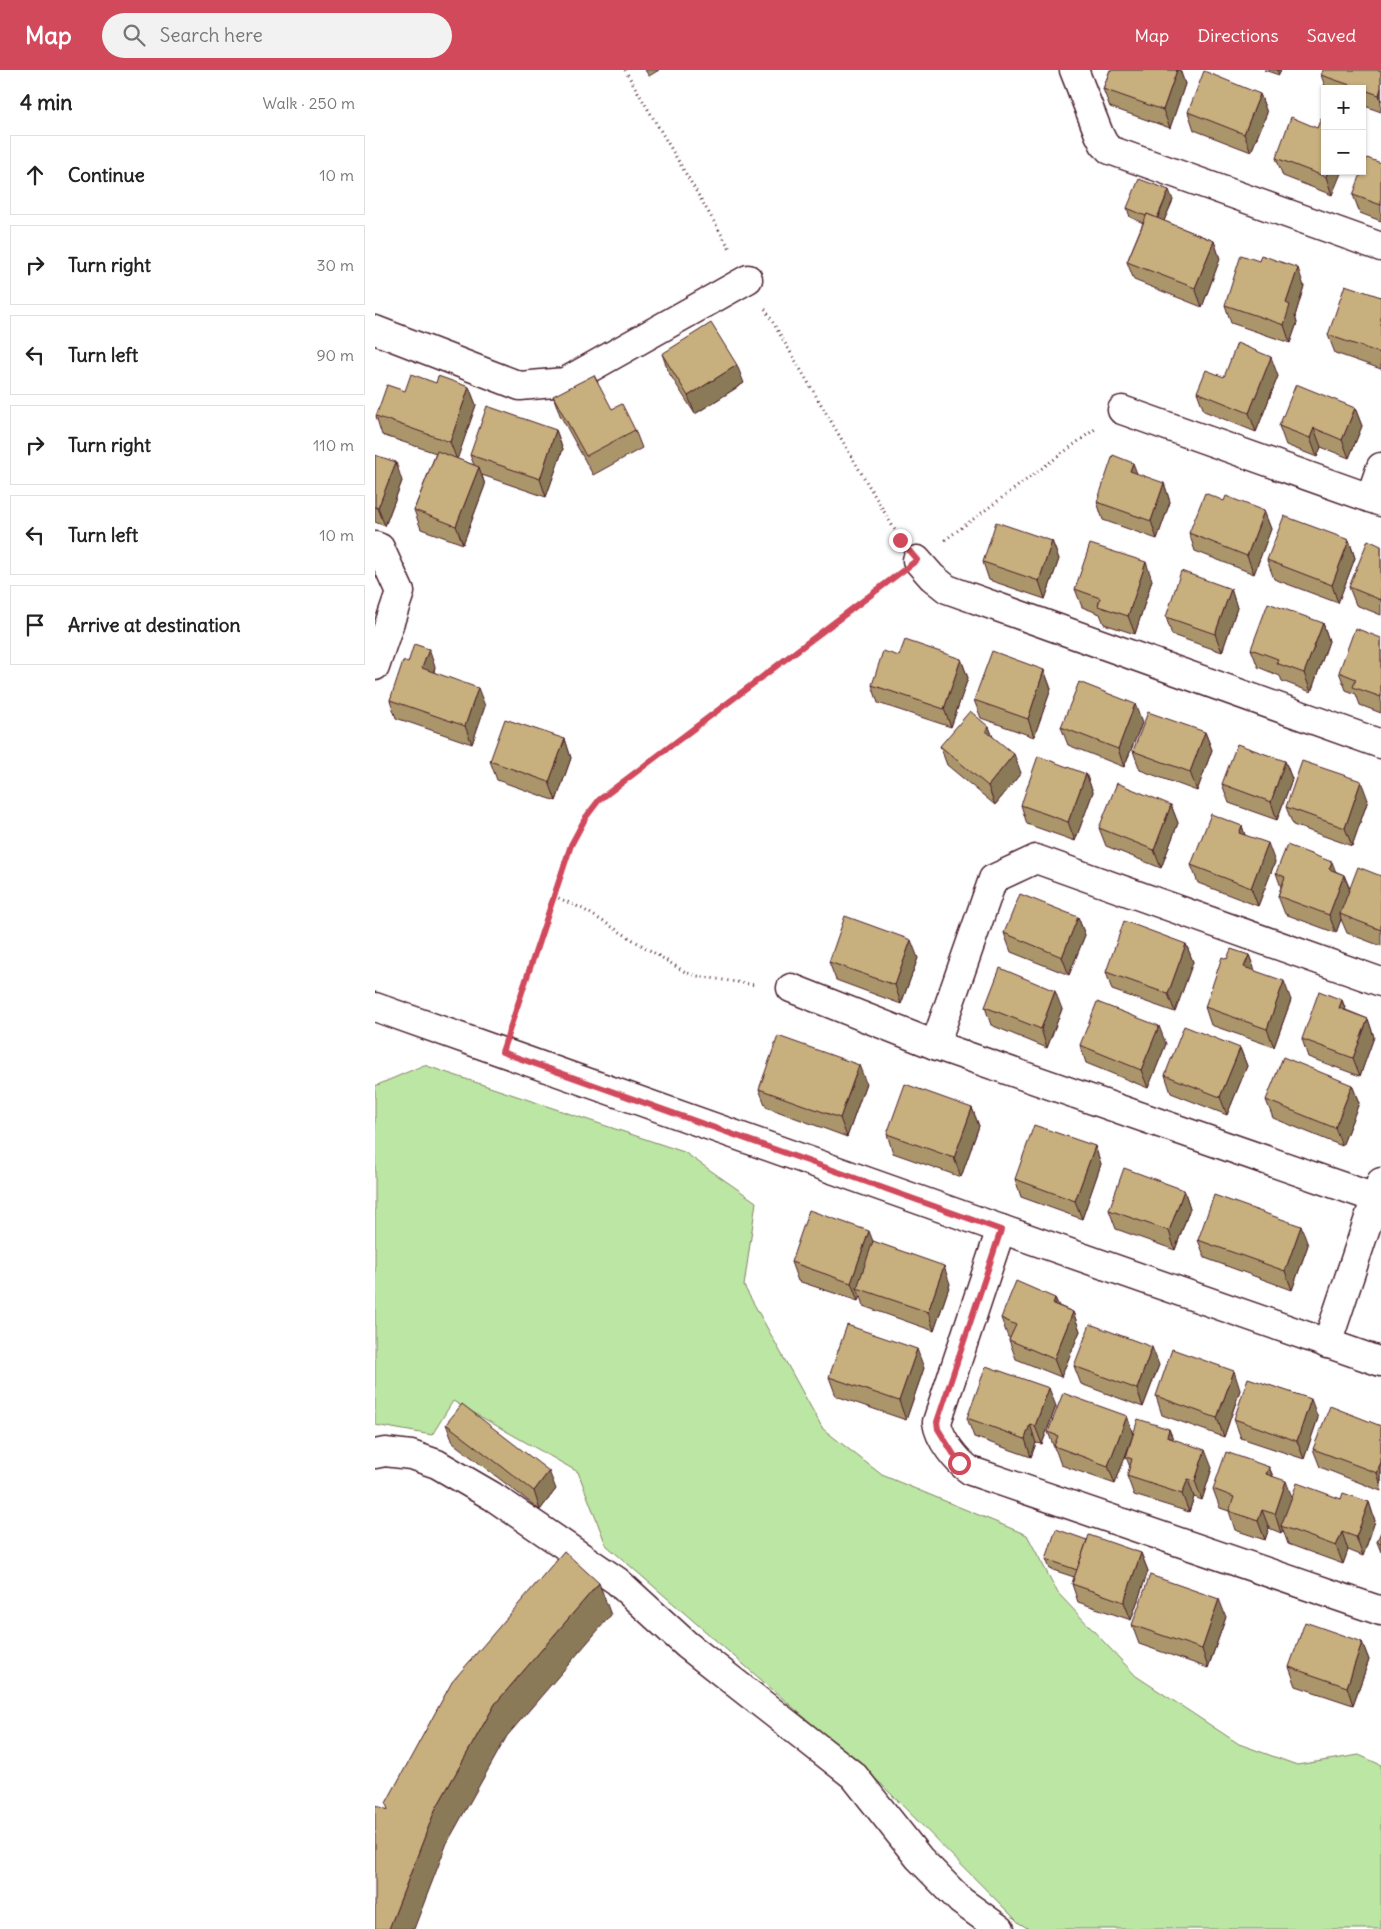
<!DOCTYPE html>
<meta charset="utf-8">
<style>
:root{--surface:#fff;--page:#f2f2f2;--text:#222;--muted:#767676;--line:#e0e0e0;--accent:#d1495b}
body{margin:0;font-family:Delius,sans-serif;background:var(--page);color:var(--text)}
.controls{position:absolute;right:15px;top:15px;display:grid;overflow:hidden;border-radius:0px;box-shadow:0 1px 4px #0004}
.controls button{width:45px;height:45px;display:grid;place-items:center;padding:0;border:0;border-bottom:1px solid var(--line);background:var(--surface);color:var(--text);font:25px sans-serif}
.stop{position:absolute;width:15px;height:15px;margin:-11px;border:4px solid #d1495b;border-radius:50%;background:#fff}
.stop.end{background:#d1495b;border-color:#fff;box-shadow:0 1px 5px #0008}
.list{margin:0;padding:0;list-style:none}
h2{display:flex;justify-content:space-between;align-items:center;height:65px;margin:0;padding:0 20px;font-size:21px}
h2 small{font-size:16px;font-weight:400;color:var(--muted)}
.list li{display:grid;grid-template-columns:32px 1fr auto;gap:15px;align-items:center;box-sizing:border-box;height:80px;margin:0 10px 10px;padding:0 10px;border:1px solid var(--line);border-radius:0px}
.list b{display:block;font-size:19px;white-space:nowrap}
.list em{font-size:16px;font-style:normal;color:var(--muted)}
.icon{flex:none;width:28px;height:28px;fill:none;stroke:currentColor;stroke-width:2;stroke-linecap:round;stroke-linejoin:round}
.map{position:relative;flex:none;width:1006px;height:1859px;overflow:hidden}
header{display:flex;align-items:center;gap:30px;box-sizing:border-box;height:70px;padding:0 25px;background:var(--accent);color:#fff}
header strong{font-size:24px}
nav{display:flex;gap:28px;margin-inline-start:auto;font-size:18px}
.search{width:350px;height:45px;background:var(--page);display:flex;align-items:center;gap:12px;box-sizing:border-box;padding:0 18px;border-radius:28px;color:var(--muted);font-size:19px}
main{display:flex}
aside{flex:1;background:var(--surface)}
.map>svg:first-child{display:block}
.green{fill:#bce6a3;stroke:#838267}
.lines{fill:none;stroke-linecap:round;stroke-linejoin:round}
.minor-casing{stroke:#4a1f2b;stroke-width:31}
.path{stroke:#4a1f2b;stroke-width:3;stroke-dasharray:1 4;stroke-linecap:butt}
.minor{stroke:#fff;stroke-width:28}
.wall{fill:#ab966c;stroke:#4a1f2b}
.shaded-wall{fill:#8b7a58;stroke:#4a1f2b}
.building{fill:#c7af7e;stroke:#4a1f2b}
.route{stroke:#d1495b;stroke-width:6}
</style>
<header>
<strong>Map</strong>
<div class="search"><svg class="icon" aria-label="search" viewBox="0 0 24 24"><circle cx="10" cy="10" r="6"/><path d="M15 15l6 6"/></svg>Search here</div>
<nav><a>Map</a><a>Directions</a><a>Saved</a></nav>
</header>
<main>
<aside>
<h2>4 min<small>Walk · 250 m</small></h2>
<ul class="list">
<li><svg class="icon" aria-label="ahead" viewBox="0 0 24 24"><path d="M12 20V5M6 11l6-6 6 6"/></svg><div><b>Continue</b></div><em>10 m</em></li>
<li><svg class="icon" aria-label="right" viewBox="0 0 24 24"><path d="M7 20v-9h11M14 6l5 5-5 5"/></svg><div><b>Turn right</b></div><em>30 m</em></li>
<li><svg class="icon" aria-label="left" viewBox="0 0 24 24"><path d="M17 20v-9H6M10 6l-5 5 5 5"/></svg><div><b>Turn left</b></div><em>90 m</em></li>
<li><svg class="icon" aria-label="right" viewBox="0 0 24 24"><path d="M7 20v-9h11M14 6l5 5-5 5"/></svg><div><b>Turn right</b></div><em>110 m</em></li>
<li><svg class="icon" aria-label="left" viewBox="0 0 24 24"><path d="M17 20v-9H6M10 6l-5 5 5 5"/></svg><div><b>Turn left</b></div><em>10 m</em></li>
<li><svg class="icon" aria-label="arrive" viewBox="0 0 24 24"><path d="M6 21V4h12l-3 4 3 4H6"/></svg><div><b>Arrive at destination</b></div></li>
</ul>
</aside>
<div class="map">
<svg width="1006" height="1859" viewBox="0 0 1006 1859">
<rect width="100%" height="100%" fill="#fff"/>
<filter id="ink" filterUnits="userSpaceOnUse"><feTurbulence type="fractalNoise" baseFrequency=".02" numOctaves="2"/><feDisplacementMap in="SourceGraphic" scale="10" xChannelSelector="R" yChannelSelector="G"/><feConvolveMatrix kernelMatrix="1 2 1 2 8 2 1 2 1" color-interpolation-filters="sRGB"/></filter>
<g filter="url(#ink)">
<!-- green -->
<polygon class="green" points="49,995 309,1082 381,1132 369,1216 448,1359 507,1405 652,1465 683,1523 761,1606 864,1674 922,1695 984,1685 1006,1695 1006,1859 654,1859 644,1853 506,1714 231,1475 203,1402 78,1331 57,1365 0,1355 0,1016"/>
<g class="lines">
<defs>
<g id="minor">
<polyline points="699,0 724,64 729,74 735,80 1006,177"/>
<polyline points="0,260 145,316 190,312 373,209"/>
<polyline points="747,340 1006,432"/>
<polyline points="995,428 1006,397"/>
<polyline points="0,476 5,478 25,522 0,596"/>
<polyline points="542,490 557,507 572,519 1006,674"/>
<polyline points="416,918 560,975 1000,1128"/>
<polyline points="0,937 626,1159 1006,1292"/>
<polyline points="560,975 618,809 661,789 1006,912"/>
<path d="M626 1159 562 1352C564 1369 582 1392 596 1401L1006 1541"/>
<polyline points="952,1274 1006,1112"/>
<polyline points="0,1384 10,1382 36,1385 62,1394 117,1426 242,1511 312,1575 479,1706 544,1788 586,1831 625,1859"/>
</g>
</defs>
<!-- minor casing -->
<use href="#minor" class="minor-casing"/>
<!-- path -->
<g class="path">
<polyline points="250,0 355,179"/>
<polyline points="390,239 521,462"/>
<polyline points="570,470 720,359"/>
<polyline points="179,826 208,839 310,902 322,906 381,915"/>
<polyline points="138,949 196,775 211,747 225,729 515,511"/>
</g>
<!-- minor -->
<use href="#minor" class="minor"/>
</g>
<!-- wall -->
<g class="wall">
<polygon points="270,0 284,0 274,6"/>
<polygon points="735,0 805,0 810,14 795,58 735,37 728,19"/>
<polygon points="889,0 906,0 904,5"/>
<polygon points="1006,0 1006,42 987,35 987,19 951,19 946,5"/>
<polygon points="885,24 892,43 876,82 819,60 813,42"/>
<polygon points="942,58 957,125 908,106 901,88"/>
<polygon points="1006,93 1006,151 985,143 978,125"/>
<polygon points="798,130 789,151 839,171 845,189 827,237 759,210 752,192 768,153 755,147 752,138"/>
<polygon points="929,216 920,246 922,253 915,273 856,253 850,235"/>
<polygon points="1006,227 1006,299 960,283 953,265"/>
<polygon points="287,284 369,313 320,344 294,303"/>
<polygon points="903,306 881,362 829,341 822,322"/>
<polygon points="61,313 94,317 101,335 82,389 99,395 95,385 181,360 188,379 171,427 107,405 110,415 88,474 46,459 39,440 61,383 7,365 1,346"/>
<polygon points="178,326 260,360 267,378 218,405 185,345"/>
<polygon points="980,338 987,356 974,388 946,377 942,387 911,375 904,356"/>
<polygon points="0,385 27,411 10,456 0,452"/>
<polygon points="789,413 795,432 782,469 728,450 722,432"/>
<polygon points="889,441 896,459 879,504 820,481 814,463"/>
<polygon points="974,470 980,488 963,533 899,509 892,490"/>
<polygon points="677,471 684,489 670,529 614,510 608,492"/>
<polygon points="1006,476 1006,545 981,535 974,517"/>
<polygon points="777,510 760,564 729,554 725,544 707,537 700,519"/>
<polygon points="856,519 862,538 847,582 797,565 791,547"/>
<polygon points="948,553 954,571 936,622 907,611 905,606 883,597 876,579"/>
<polygon points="1006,568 1006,643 985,635 981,624 971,620 964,602"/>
<polygon points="524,586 586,589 593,608 576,657 503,633 497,615"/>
<polygon points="33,593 60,597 59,602 110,636 97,674 21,648 15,630"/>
<polygon points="669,600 676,619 659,667 606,648 599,630"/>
<polygon points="767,653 749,697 693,675 686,657"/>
<polygon points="614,657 618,668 646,703 620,735 572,695 565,676"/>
<polygon points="830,662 837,680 822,721 765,700 758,681"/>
<polygon points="190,669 196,688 181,731 122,710 115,691"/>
<polygon points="910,691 917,709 902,750 854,733 847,714"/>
<polygon points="711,704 718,722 700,771 652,754 646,735"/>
<polygon points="993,730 977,776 918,755 911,737"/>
<polygon points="796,735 803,753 786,798 731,776 724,758"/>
<polygon points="867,756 870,765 900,792 883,836 823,813 816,795"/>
<polygon points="960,801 969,805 975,819 1006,806 1006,876 972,863 966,849 961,863 910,844 903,826 906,817 901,803"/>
<polygon points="703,847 710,865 694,905 636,882 629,863"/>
<polygon points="811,874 818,892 800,942 737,920 731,902"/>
<polygon points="874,885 880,901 916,930 899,977 836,955 830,937 852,889"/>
<polygon points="543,888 526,934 461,910 454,892"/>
<polygon points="967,930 971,940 993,949 999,967 985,1006 933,987 927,969"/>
<polygon points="610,937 687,939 672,978 616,955"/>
<polygon points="791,974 773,1018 711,993 705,975"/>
<polygon points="865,978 872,996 852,1045 796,1023 790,1005"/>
<polygon points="491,1013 472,1067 391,1037 384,1019"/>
<polygon points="977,1015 984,1033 967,1076 898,1048 891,1030"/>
<polygon points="597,1038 604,1056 586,1107 518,1083 512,1064"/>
<polygon points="720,1076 726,1094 707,1149 646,1127 640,1109"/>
<polygon points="809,1120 815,1138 800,1180 741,1159 734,1140"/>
<polygon points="823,1170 933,1175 917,1220 830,1188"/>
<polygon points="498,1171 575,1214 559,1261 488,1236 485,1226 483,1231 423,1211 416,1192"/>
<polygon points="680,1228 684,1236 698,1242 705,1261 686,1307 641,1289 634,1270 635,1268 633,1267 626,1248"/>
<polygon points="784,1295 768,1337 706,1314 699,1296"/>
<polygon points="549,1298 531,1350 461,1326 454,1307"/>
<polygon points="865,1320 849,1367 787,1345 781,1326"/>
<polygon points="681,1336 667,1374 661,1373 656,1387 599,1367 592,1348"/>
<polygon points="752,1346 758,1364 794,1359 798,1369 837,1398 827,1430 819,1427 814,1442 759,1425 752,1406 755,1397 751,1387 755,1374 740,1414 686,1395 681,1381 680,1380 673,1362"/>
<polygon points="943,1348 929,1389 866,1368 859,1349"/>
<polygon points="71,1354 181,1419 165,1440 78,1373"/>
<polygon points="1006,1356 1006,1421 945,1397 938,1379"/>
<polygon points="894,1397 898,1406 917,1427 966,1429 994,1432 1000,1451 988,1486 973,1480 968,1494 913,1474 908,1460 906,1463 894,1458 890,1470 860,1460 854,1441 845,1438 838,1419"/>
<polygon points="1006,1462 1006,1482 1002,1472"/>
<polygon points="712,1470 766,1483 773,1501 756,1550 703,1532 697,1514 699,1507 675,1499 671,1489"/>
<polygon points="851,1547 833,1598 764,1574 757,1555"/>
<polygon points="987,1572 994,1590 978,1635 921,1616 914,1597"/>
</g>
<!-- shaded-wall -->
<g class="shaded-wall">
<polygon points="802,0 805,0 810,14 795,58 788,40"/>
<polygon points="902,0 906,0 904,5"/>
<polygon points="1006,18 1006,31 1004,25"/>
<polygon points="885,24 892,43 876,82 869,64"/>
<polygon points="953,101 967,101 957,125 951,107"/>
<polygon points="794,120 798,130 785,160 782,150"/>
<polygon points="839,171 845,189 827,237 820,218"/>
<polygon points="923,198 929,216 920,246 922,253 915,273 909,255 911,233"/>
<polygon points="896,287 903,306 881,362 874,343"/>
<polygon points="362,295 369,313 320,344 313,326"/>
<polygon points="94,317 101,335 82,390 75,372"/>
<polygon points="980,338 987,356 974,388 967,370"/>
<polygon points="939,358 946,377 942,387 935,368"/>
<polygon points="181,360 188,379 171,427 165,409"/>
<polygon points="21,392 27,411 10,456 3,438"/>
<polygon points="758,393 765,411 755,401"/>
<polygon points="104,397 110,415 88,474 81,456"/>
<polygon points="789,413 795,432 782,469 776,451"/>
<polygon points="889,441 896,459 879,504 872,486"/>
<polygon points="974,470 980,488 963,533 957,515"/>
<polygon points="677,471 684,489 670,529 664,511"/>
<polygon points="771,492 777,510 760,564 753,546"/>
<polygon points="856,519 862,538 847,582 840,564"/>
<polygon points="948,553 954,571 936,622 929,603"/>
<polygon points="54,579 60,597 54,616 47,598"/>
<polygon points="586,589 593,608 576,657 569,639"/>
<polygon points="669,600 676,619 659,667 653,649"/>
<polygon points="103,618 110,636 97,674 90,656"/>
<polygon points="760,634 767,653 749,697 743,679"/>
<polygon points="614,657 621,675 611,661"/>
<polygon points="830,662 837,680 822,721 815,702"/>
<polygon points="190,669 196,688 181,731 174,712"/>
<polygon points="639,684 646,703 620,735 613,716"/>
<polygon points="910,691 917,709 902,750 896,732"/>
<polygon points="711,704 718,722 700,771 693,752"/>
<polygon points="986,711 993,730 977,776 970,758"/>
<polygon points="796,735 803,753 786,798 779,780"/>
<polygon points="867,756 873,775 864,763"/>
<polygon points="893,773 900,792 883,836 876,818"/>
<polygon points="957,792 964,810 954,799"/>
<polygon points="969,805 976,823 965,844 966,849 961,863 954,845"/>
<polygon points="703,847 710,865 694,905 687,887"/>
<polygon points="536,870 543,888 526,934 520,915"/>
<polygon points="811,874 818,892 800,942 793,924"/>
<polygon points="874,885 881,903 869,897"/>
<polygon points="909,911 916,930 899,977 892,959"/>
<polygon points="680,921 687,939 672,978 666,959"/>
<polygon points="967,930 973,948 964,938"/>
<polygon points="993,949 999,967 985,1006 978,988"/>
<polygon points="784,956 791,974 773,1018 766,1000"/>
<polygon points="865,978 872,996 852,1045 845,1027"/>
<polygon points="484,995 491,1013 472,1067 465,1048"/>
<polygon points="977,1015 984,1033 967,1076 960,1058"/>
<polygon points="597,1038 604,1056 586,1107 579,1088"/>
<polygon points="720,1076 726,1094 707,1149 700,1131"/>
<polygon points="809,1120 815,1138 800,1180 794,1161"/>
<polygon points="926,1156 933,1175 917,1220 910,1201"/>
<polygon points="494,1161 501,1179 482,1218 485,1226 483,1231 476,1213"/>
<polygon points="569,1196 575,1214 559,1261 553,1242"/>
<polygon points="680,1228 687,1246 678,1234"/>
<polygon points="698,1242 705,1261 686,1307 679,1289"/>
<polygon points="777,1277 784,1295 768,1337 762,1319"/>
<polygon points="542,1279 549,1298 531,1350 524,1331"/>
<polygon points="859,1301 865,1320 849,1367 842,1348"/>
<polygon points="674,1318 681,1336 667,1374 660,1356"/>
<polygon points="936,1329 943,1348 929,1389 922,1371"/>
<polygon points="752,1346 758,1365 740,1414 733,1396"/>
<polygon points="655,1354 661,1373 656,1387 650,1369"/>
<polygon points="794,1359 801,1377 792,1367"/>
<polygon points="830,1380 837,1398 827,1430 820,1411"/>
<polygon points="1006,1392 1006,1415 1002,1403"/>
<polygon points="894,1397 901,1415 891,1404"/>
<polygon points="174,1401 181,1419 165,1440 159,1421"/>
<polygon points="813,1409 819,1427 814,1442 807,1424"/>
<polygon points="911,1411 918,1430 906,1456 908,1460 906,1463 900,1444"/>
<polygon points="994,1432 1000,1451 988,1486 981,1467"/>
<polygon points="887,1440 894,1458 890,1470 883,1451"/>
<polygon points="967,1462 973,1480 968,1494 961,1476"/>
<polygon points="766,1483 773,1501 756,1550 749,1532"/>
<polygon points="224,1513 236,1545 132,1666 72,1773 39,1859 14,1859 60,1740 120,1634"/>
<polygon points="844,1529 851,1547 833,1598 827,1579"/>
<polygon points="987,1572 994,1590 978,1635 972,1617"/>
</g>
<!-- building -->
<g class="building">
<polygon points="735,0 802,0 788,40 728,19"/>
<polygon points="948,0 1006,0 1006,18 1004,25 946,5"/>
<polygon points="829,1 885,24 869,64 813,42"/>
<polygon points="916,47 942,58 946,48 950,50 950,101 953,101 951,107 901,88"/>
<polygon points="992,88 1006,93 1006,135 978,125"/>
<polygon points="764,109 794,120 782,148 772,144 771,146 752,138"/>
<polygon points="772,144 839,171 820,218 752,192"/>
<polygon points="866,185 884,191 886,185 923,198 911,233 915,235 909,255 850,235"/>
<polygon points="970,215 1006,227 1006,281 1005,283 953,265"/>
<polygon points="336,253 362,295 313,326 287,284"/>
<polygon points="862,273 896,287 874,343 822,322 831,300 849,307"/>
<polygon points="36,304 61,313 63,306 94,317 75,372 1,346 12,315 30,321"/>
<polygon points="219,305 237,339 247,334 260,360 211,386 178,326"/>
<polygon points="921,314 980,338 967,370 939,358 935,368 904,356"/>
<polygon points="112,336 181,360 165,409 95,385"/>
<polygon points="62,381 104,397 81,456 39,440"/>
<polygon points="0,385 21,392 3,438 0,437"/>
<polygon points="738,385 758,393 755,401 789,413 776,451 722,432"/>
<polygon points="830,423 849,431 851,426 889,441 872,486 814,463"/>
<polygon points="909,446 974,470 957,515 892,490"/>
<polygon points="621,452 677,471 664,511 608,492"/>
<polygon points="993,470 1006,476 1006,530 974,517"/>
<polygon points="715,474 771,492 753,546 723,536 725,528 700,519"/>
<polygon points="806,501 856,519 840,564 791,547"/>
<polygon points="893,533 948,553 929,603 901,593 903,589 876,579"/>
<polygon points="980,558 1006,568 1006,627 978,617 981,609 964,602"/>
<polygon points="530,570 586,589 569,639 497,615 508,581 524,586"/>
<polygon points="39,574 54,579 47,598 103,618 90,656 15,630 28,591 33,593"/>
<polygon points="617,581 669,600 653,649 599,630"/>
<polygon points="704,612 760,634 743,679 686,657"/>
<polygon points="595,641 614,657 611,661 639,684 613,716 565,676"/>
<polygon points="773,642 830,662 815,702 758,681"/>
<polygon points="130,649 190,669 174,712 115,691"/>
<polygon points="862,674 910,691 896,732 847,714"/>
<polygon points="663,686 711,704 693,752 646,735"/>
<polygon points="927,691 986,711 970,758 911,737"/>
<polygon points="742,713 796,735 779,780 724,758"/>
<polygon points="836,744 867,756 864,763 893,773 876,818 816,795"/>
<polygon points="912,775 957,792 954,799 969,805 954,845 903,826 910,807 901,803"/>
<polygon points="983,797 1006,806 1006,860 965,844"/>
<polygon points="645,824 703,847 687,887 629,863"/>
<polygon points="470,846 536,870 520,915 454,892"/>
<polygon points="749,851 811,874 793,924 731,902"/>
<polygon points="856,879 874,885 869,897 909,911 892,959 830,937 847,887 852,889"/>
<polygon points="625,898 680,921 666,959 610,937"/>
<polygon points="944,921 967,930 964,938 993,949 978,988 927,969"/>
<polygon points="722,932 784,956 766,1000 705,975"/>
<polygon points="809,956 865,978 845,1027 790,1005"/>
<polygon points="403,966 484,995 465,1048 384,1019"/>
<polygon points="908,987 977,1015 960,1058 891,1030"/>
<polygon points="530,1014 597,1038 579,1088 512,1064"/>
<polygon points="659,1055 720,1076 700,1131 640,1109"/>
<polygon points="749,1098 809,1120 794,1161 734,1140"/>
<polygon points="839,1125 926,1156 910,1201 823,1170"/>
<polygon points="434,1140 494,1161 476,1213 416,1192"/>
<polygon points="498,1171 569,1196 553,1242 482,1218"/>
<polygon points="641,1211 680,1228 678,1234 698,1242 679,1289 634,1270 641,1255 626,1248"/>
<polygon points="715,1254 777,1277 762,1319 699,1296"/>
<polygon points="472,1255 542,1279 524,1331 454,1307"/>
<polygon points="797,1279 859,1301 842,1348 781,1326"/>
<polygon points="611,1296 674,1318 660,1356 655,1354 650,1369 592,1348"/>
<polygon points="873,1308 936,1329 922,1371 859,1349"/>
<polygon points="688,1323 752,1346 733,1396 679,1376 683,1366 673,1362"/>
<polygon points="87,1334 174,1401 159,1421 71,1354"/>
<polygon points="955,1336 1006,1356 1006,1392 1002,1403 938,1379"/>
<polygon points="763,1349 794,1359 792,1367 830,1380 820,1411 813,1409 807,1424 752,1406 757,1389 751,1387"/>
<polygon points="851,1382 894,1397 891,1404 911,1411 900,1444 887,1440 883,1451 854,1441 859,1427 838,1419"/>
<polygon points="922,1413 966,1429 968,1423 994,1432 981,1467 967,1462 961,1476 906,1456"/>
<polygon points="681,1459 712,1470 702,1500 671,1489"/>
<polygon points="1006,1462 1006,1473 1002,1472"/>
<polygon points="714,1465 766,1483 749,1532 697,1514"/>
<polygon points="189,1481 224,1513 120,1634 60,1740 14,1859 0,1859 0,1735 13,1740 11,1733 77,1612"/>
<polygon points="775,1505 844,1529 827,1579 757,1555"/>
<polygon points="930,1552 987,1572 972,1617 914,1597"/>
</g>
</g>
<g class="lines" filter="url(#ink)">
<!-- route -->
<polyline class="route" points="525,470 542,490 224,730 211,747 196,775 127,982 626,1160 562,1352 563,1359 584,1393"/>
</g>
</svg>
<div class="controls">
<button>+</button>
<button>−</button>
</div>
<div class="stop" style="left:584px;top:1393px"></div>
<div class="stop end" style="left:525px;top:470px"></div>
</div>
</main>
